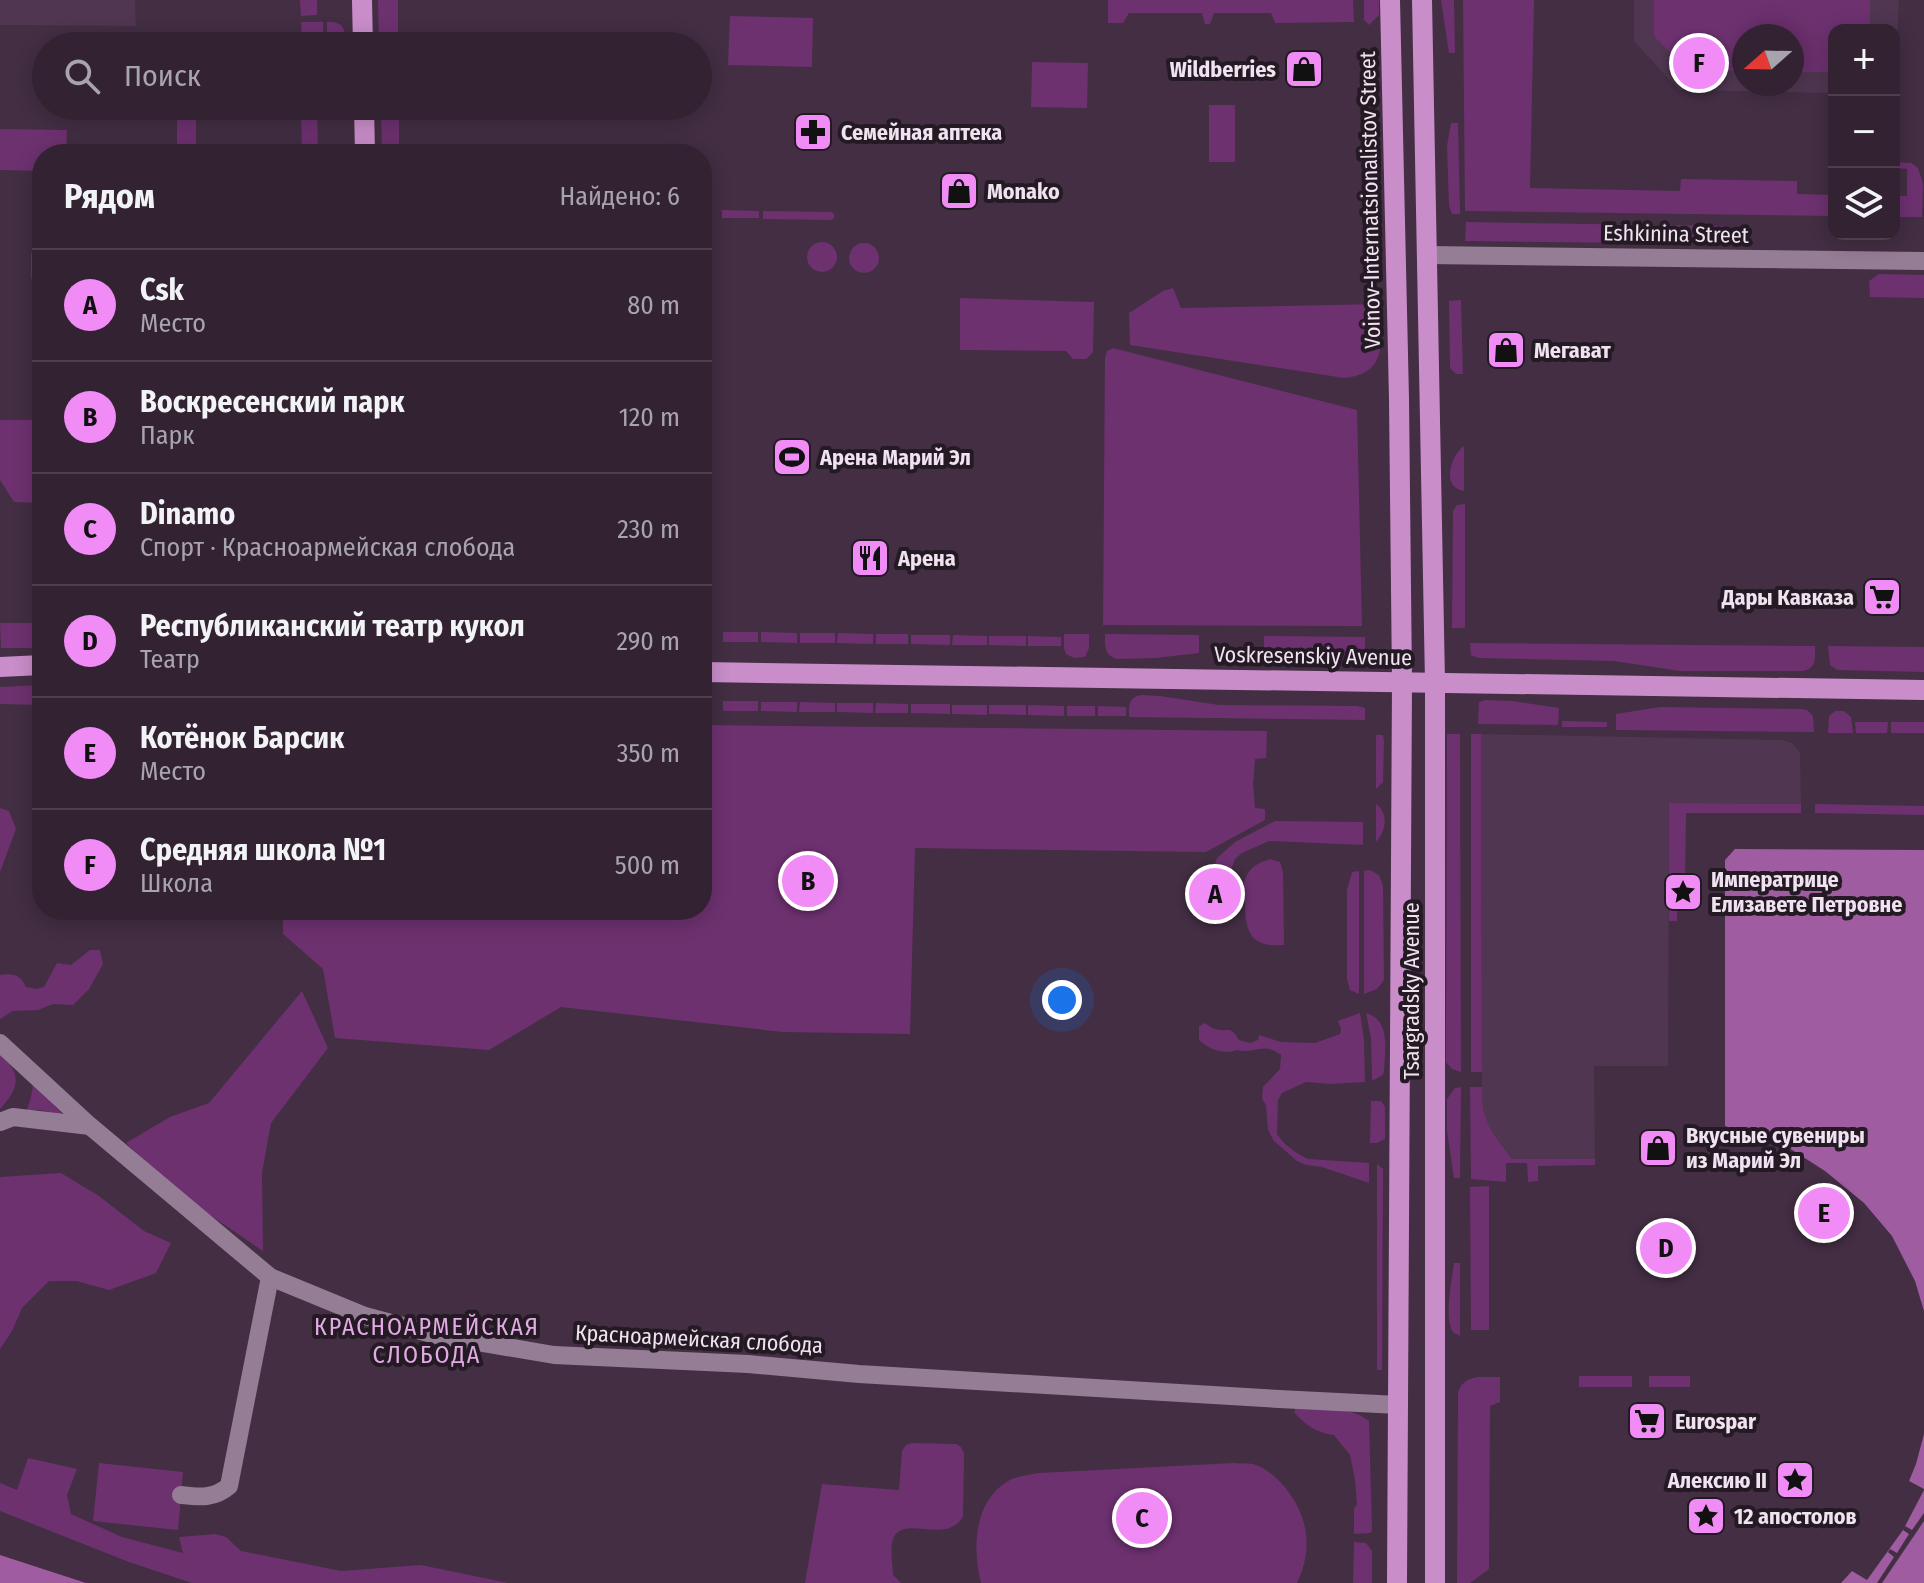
<!DOCTYPE html>
<html lang="ru">
<meta charset="utf-8">
<style>
:root{--surface:#322232;--page:#3a2a3a;--text:#f1f3f6;--muted:#a8a4ac;--line:#4d3f4d;--accent:#f18bf5}
body{margin:0;font-family:"Fira Sans Condensed",sans-serif;background:var(--page);color:var(--text)}
.controls{position:absolute;right:24px;top:24px;display:grid;overflow:hidden;border-radius:16px;box-shadow:0 4px 20px #0003}
.controls button{width:72px;height:72px;display:grid;place-items:center;padding:0;border:0;border-bottom:2px solid var(--line);background:var(--surface);color:var(--text);font:40px sans-serif}
.compass{position:absolute;left:1732px;top:24px;width:72px;height:72px;border-radius:50%;background:var(--surface);box-shadow:0 4px 20px #0003;rotate:250deg}
.you{position:absolute;left:1062px;top:1000px;width:28px;height:28px;margin:-20px;border:6px solid #fff;border-radius:50%;background:#1a73e8;box-shadow:0 0 0 12px #1a73e833}
.badge{display:grid;place-items:center;width:52px;height:52px;border-radius:50%;background:var(--accent);color:#111;font-size:26px;font-weight:700}
.pin{position:absolute;translate:-50% -50%;border:4px solid #fff;box-shadow:0 2px 8px #0006}
.list{margin:0;padding:0;list-style:none}
h2{display:flex;justify-content:space-between;align-items:center;height:104px;margin:0;padding:0 32px;font-size:34px}
h2 small{font-size:26px;font-weight:400;color:var(--muted)}
.list li{display:grid;grid-template-columns:52px 1fr auto;gap:24px;align-items:center;box-sizing:border-box;height:112px;padding:0 32px;border-top:2px solid var(--line)}
.list b{display:block;font-size:30px;white-space:nowrap}
.list p{margin:0;font-size:26px;white-space:nowrap;color:var(--muted)}
.list em{font-size:26px;font-style:normal;color:var(--muted)}
.icon{flex:none;width:44px;height:44px;fill:none;stroke:currentColor;stroke-width:2;stroke-linecap:round;stroke-linejoin:round}
.map{position:relative;flex:none;width:1924px;height:1583px;overflow:hidden}
.search{position:absolute;background:var(--surface);box-shadow:0 4px 20px #0003;left:32px;top:32px;width:680px;height:88px;display:flex;align-items:center;gap:20px;box-sizing:border-box;padding:0 28px;border-radius:44px;color:var(--muted);font-size:30px}
.panel{position:absolute;background:var(--surface);box-shadow:0 4px 20px #0003;left:32px;top:144px;width:680px;height:776px;border-radius:32px}
.map>svg:first-child{display:block}
.built{fill:#503651;fill-rule:evenodd}
.green{fill:#6d3170}
.water{fill:#9f5ca1}
.pier{fill:#432e43}
.lines{fill:none;stroke-linecap:round;stroke-linejoin:round}
.minor{stroke:#957d95;stroke-width:18}
.major{stroke:#c98eca;stroke-width:20}
.labels{text-anchor:middle;dominant-baseline:central;stroke-width:8;stroke-linejoin:round;paint-order:stroke}
.poi-label{font-size:22px;font-weight:bold;fill:#f0e2f0;stroke:#241a24;text-anchor:start}
.street-label{font-size:22px;fill:#f0e2f0;stroke:#241a24}
.neighbourhood-label{font-size:24px;letter-spacing:2px;fill:#e2aae4;stroke:#241a24}
</style>
<div class="map">
<svg width="1924" height="1583" viewBox="0 0 1924 1583">
<rect width="100%" height="100%" fill="#432e43"/>
<!-- built -->
<g class="built">
<polygon points="0,0 135,0 136,26 0,25"/>
<path d="M1634 0H1899L1894 94V30H1834V93L1679 90 1634 41ZM1744 36H1792V84H1744Z"/>
<polygon points="1481,734 1783,740 1792,743 1800,752 1801,804 1669,803 1668,1066 1594,1066 1595,1159 1512,1159 1486,1123 1482,1102"/>
</g>
<!-- green -->
<g class="green">
<polygon points="300,0 317,0 317,15 301,16"/>
<polygon points="378,0 398,0 398,46 379,46"/>
<polygon points="1108,0 1353,0 1354,22 1275,23 1271,13 1214,13 1210,24 1205,24 1202,13 1129,13 1123,23 1108,23"/>
<polygon points="1364,0 1379,0 1379,15 1369,25 1364,20"/>
<polygon points="1441,0 1454,0 1455,53 1449,53"/>
<polygon points="1463,0 1534,0 1530,188 1680,191 1681,179 1797,181 1797,194 1834,195 1834,216 1465,211"/>
<polygon points="1654,0 1870,0 1870,30 1834,30 1834,72 1792,72 1792,36 1744,36 1744,71 1688,71 1654,36"/>
<polygon points="730,16 813,18 812,67 728,65"/>
<polygon points="301,22 323,22 324,43 302,43"/>
<path d="M327 22C337 22 343 23 345 34L341 44 327 46Z"/>
<polygon points="1032,62 1088,63 1087,108 1031,107"/>
<rect x="1209" y="105" width="26" height="57"/>
<polygon points="162,106 207,107 206,119 196,119 196,154 177,154 177,119 162,119"/>
<polygon points="301,106 317,106 318,154 302,154"/>
<polygon points="381,106 399,106 399,154 382,154"/>
<polygon points="1451,123 1458,123 1460,214 1452,214 1449,206 1447,146"/>
<polygon points="0,129 67,130 66,154 42,154 42,171 0,170"/>
<polygon points="1894,162 1911,163 1918,168 1923,184 1922,217 1894,217 1894,196 1907,196 1907,169 1894,168"/>
<polygon points="722,210 759,211 759,218 722,218"/>
<polygon points="763,211 832,212 835,216 832,220 763,219"/>
<polygon points="1466,222 1723,226 1723,244 1465,241"/>
<circle cx="822" cy="257" r="15"/>
<circle cx="864" cy="258" r="15"/>
<polygon points="31,253 42,253 42,297 31,278"/>
<polygon points="1879,274 1924,275 1924,298 1870,297 1869,281"/>
<path d="M1173 288 1181 308 1380 304C1381 338 1390 374 1344 378L1130 345 1129 313 1163 291Z"/>
<polygon points="960,298 1094,302 1093,352 1086,359 1073,359 1066,351 960,350"/>
<polygon points="1461,300 1463,374 1456,374 1450,368 1449,301"/>
<polygon points="1113,348 1357,410 1362,626 1103,625 1105,358 1107,351"/>
<polygon points="0,420 42,420 42,503 14,502 0,480"/>
<path d="M1464 446V491C1441 488 1450 456 1464 446Z"/>
<polygon points="1465,504 1465,628 1452,628 1453,511 1457,505"/>
<polygon points="0,623 42,623 42,648 1,648"/>
<rect x="723" y="632" width="35" height="10"/>
<polygon points="761,632 797,633 797,643 761,642"/>
<rect x="800" y="633" width="35" height="10"/>
<polygon points="838,633 873,634 873,644 837,643"/>
<rect x="876" y="634" width="32" height="10"/>
<polygon points="1064,634 1089,634 1089,648 1085,657 1074,658 1066,654 1064,648"/>
<path d="M1105 634 1199 635V653L1156 658 1117 659C1104 655 1105 646 1105 634Z"/>
<polygon points="911,635 950,635 950,645 911,644"/>
<polygon points="953,635 987,636 987,645 952,645"/>
<polygon points="989,636 1026,636 1026,646 989,645"/>
<polygon points="1028,636 1061,637 1061,646 1028,646"/>
<polygon points="1264,636 1365,637 1365,662 1310,662 1264,654"/>
<path d="M1470 643 1815 646C1815 657 1817 669 1803 671H1680L1614 661 1478 658 1471 655Z"/>
<polygon points="1828,646 1924,647 1924,672 1837,670 1830,665"/>
<polygon points="42,685 42,705 0,704 0,687"/>
<path d="M1141 695 1160 696 1219 705 1357 706 1365 708V720L1129 717C1129 705 1128 698 1141 695Z"/>
<polygon points="1485,700 1512,701 1559,708 1558,725 1478,724 1479,702"/>
<rect x="723" y="701" width="35" height="10"/>
<polygon points="761,702 797,702 797,712 761,711"/>
<polygon points="800,702 835,703 835,712 799,712"/>
<polygon points="837,703 873,703 873,713 837,712"/>
<polygon points="876,703 908,704 908,713 875,713"/>
<polygon points="911,704 950,704 950,714 911,713"/>
<polygon points="952,705 987,705 987,715 952,714"/>
<polygon points="989,705 1026,705 1026,715 989,714"/>
<polygon points="1028,705 1064,706 1064,716 1028,715"/>
<rect x="1067" y="706" width="28" height="10"/>
<polygon points="1098,706 1126,707 1126,716 1098,716"/>
<polygon points="1660,707 1802,709 1807,710 1813,716 1814,732 1616,730 1616,714"/>
<polygon points="1835,711 1844,711 1851,717 1853,733 1828,733 1829,716"/>
<polygon points="1562,721 1607,722 1607,727 1562,727"/>
<polygon points="1855,722 1888,722 1887,733 1856,733"/>
<rect x="1891" y="722" width="33" height="11"/>
<polygon points="702,725 1267,731 1266,758 1255,759 1253,784 1255,808 1265,809 1265,820 1206,852 915,848 910,1034 783,1032 561,1007 489,1050 335,1038 323,969 283,934 283,919 266,918 257,910 702,910"/>
<polygon points="1447,734 1460,734 1461,1072 1452,1069 1446,1062"/>
<polygon points="1471,734 1481,734 1482,1072 1471,1072"/>
<polygon points="1376,735 1383,735 1384,741 1383,782 1376,789"/>
<polygon points="1669,803 1801,804 1801,813 1686,813 1685,881 1677,882 1677,921 1669,921"/>
<path d="M1376 804C1389 813 1386 831 1376 842Z"/>
<polygon points="1815,804 1924,806 1924,815 1815,813"/>
<polygon points="0,808 9,811 16,829 0,872"/>
<polygon points="1275,821 1363,822 1363,845 1269,841 1242,853 1235,859 1228,878 1211,876 1217,858 1235,842"/>
<path d="M1270 859 1280 862 1283 872 1284 945C1251 948 1245 932 1245 903 1244 892 1242 881 1249 872 1253 865 1262 862 1270 859Z"/>
<polygon points="1370,870 1379,875 1383,886 1384,980 1377,989 1364,994 1364,871"/>
<polygon points="1359,871 1359,994 1350,990 1347,979 1347,890 1352,872"/>
<path d="M90 950H100L103 964 89 989 73 1005 53 1004 38 1010 12 1011 1 1019 0 1018V975C13 973 21 975 26 987L36 989 44 987 57 963 71 965Z"/>
<polygon points="302,991 328,1048 271,1123 262,1173 263,1251 185,1198 126,1143 170,1117 209,1103"/>
<path d="M1360 1013 1364 1039 1365 1082 1330 1084 1306 1082 1282 1093 1278 1100 1277 1134C1284 1145 1297 1154 1308 1159L1369 1163V1183L1322 1167 1306 1165 1297 1161 1274 1141 1268 1130 1266 1105 1262 1099 1263 1087 1280 1069 1281 1055C1264 1041 1253 1055 1237 1050 1223 1055 1209 1049 1199 1040V1026L1205 1023C1208 1025 1211 1028 1215 1029 1228 1033 1230 1024 1239 1040L1250 1043 1258 1040 1259 1035 1281 1042 1315 1043 1340 1034 1341 1029 1338 1021Z"/>
<path d="M1366 1013C1391 1020 1385 1050 1384 1071L1383 1075 1372 1081 1371 1038Z"/>
<path d="M0 1055C23 1074 19 1088 0 1109Z"/>
<polygon points="33,1085 64,1115 40,1110 27,1110 31,1097"/>
<polygon points="1461,1087 1460,1178 1454,1178 1447,1131 1447,1099 1455,1088"/>
<path d="M1470 1087H1482C1481 1123 1492 1131 1512 1159H1595V1165L1538 1166V1181L1528 1182 1527 1163H1506V1182L1471 1179Z"/>
<polygon points="1371,1101 1381,1101 1385,1107 1385,1139 1377,1143 1370,1143"/>
<polygon points="1377,1164 1383,1169 1382,1370 1377,1370"/>
<polygon points="61,1173 99,1196 144,1231 171,1243 156,1273 109,1290 76,1281 49,1281 22,1308 12,1331 0,1349 0,1177"/>
<polygon points="1489,1186 1489,1330 1471,1330 1470,1187"/>
<path d="M1454 1263H1460V1336C1455 1333 1453 1334 1451 1328 1445 1313 1452 1280 1454 1263Z"/>
<rect x="1579" y="1376" width="53" height="11"/>
<rect x="1649" y="1376" width="41" height="11"/>
<path d="M1478 1377H1500V1402L1490 1406 1489 1569 1470 1583H1457L1458 1392C1462 1382 1467 1379 1478 1377Z"/>
<path d="M1296 1407C1321 1408 1348 1405 1369 1421L1372 1531 1370 1533 1354 1534V1508L1357 1505 1355 1480 1350 1455 1334 1435C1317 1433 1305 1425 1294 1412Z"/>
<path d="M912 1443 956 1444 961 1447 964 1453 963 1517C945 1545 905 1515 894 1537 889 1546 893 1564 893 1575L901 1583H805L822 1484 899 1490 902 1451 906 1445Z"/>
<polygon points="28,1458 77,1469 67,1495 71,1514 122,1537 183,1553 179,1537 215,1534 226,1537 241,1551 341,1571 421,1565 508,1583 192,1583 129,1562 0,1511 0,1483 17,1490"/>
<polygon points="99,1463 183,1472 178,1530 93,1521"/>
<path d="M1234 1463C1240 1464 1247 1463 1253 1464 1264 1467 1275 1476 1283 1485 1308 1514 1314 1548 1297 1583H981C972 1548 974 1501 1008 1481 1017 1476 1028 1475 1039 1473Z"/>
<polygon points="1354,1542 1366,1543 1372,1551 1372,1583 1353,1583"/>
</g>
<!-- water -->
<g class="water">
<polygon points="1735,849 1924,850 1924,1311 1915,1281 1892,1236 1864,1203 1825,1171 1786,1146 1725,1126 1725,860"/>
<polygon points="1924,1434 1924,1489 1909,1481 1916,1464"/>
<polygon points="1924,1490 1924,1583 1841,1583 1852,1571 1867,1580 1903,1530"/>
<polygon points="0,1555 86,1583 0,1583"/>
</g>
<!-- pier -->
<polygon class="pier" points="1924,1513 1924,1521 1882,1583 1877,1583 1894,1557 1888,1552 1890,1549 1897,1553 1909,1534 1903,1530 1905,1526 1912,1530"/>
<g class="lines">
<!-- minor -->
<g class="minor">
<polyline points="1427,255 1924,261"/>
<polyline points="0,1043 90,1126 270,1277 365,1316 436,1335 554,1355 748,1364 859,1374 1279,1399 1398,1405"/>
<polyline points="0,1122 13,1117 90,1126"/>
<path d="M181 1495C199 1497 214 1499 229 1486L270 1277"/>
</g>
<!-- major -->
<g class="major">
<polyline points="362,0 363,46"/>
<polyline points="1390,0 1399,399 1402,682 1397,1583"/>
<polyline points="1422,0 1435,682 1435,1583"/>
<polyline points="364,106 365,154"/>
<polyline points="0,667 42,665"/>
<polyline points="702,672 1924,690"/>
</g>
</g>
<!-- icons -->
<defs>
<symbol id="shop-square" viewBox="-11 -11 22 22"><rect x="-9" y="-9" width="18" height="18" rx="4" fill="#f18bf5" stroke="#241a24"/><path d="M-5-2.5h2.3a2.7 3.5 0 0 1 5.4 0H5L5.5 6h-11ZM-1.5-2.5h3a1.5 2.3 0 0 0-3 0Z" fill="#111"/></symbol>
<symbol id="pharmacy-square" viewBox="-11 -11 22 22"><rect x="-9" y="-9" width="18" height="18" rx="4" fill="#f18bf5" stroke="#241a24"/><path d="M-2-6h4v4h4v4h-4v4h-4v-4h-4v-4h4Z" fill="#111"/></symbol>
<symbol id="stadium-square" viewBox="-11 -11 22 22"><rect x="-9" y="-9" width="18" height="18" rx="4" fill="#f18bf5" stroke="#241a24"/><path d="M0-5a6.5 5 0 1 0 0 10a6.5 5 0 1 0 0-10ZM-3.5-1.8h7v3.6h-7Z" fill="#111"/></symbol>
<symbol id="restaurant-square" viewBox="-11 -11 22 22"><rect x="-9" y="-9" width="18" height="18" rx="4" fill="#f18bf5" stroke="#241a24"/><path d="M-5-6h1v4h1v-4h1v4h1v-4h1v5L-1.5 .5V6h-2V.5L-5-1ZM5-6V6H3V1.5H1.5Q1.5-4 5-6Z" fill="#111"/></symbol>
<symbol id="supermarket-square" viewBox="-11 -11 22 22"><rect x="-9" y="-9" width="18" height="18" rx="4" fill="#f18bf5" stroke="#241a24"/><path d="M-6-5.5h2.5l.6 2H6L4.5 2H-2.5L-4.4-4H-6ZM-1.5 3.2a1.3 1.3 0 1 0 .1 0ZM3 3.2a1.3 1.3 0 1 0 .1 0Z" fill="#111"/></symbol>
<symbol id="sight-square" viewBox="-11 -11 22 22"><rect x="-9" y="-9" width="18" height="18" rx="4" fill="#f18bf5" stroke="#241a24"/><path d="M0-6L1.8-2.2L6-1.7L2.9 1.2L3.7 5.4L0 3.3L-3.7 5.4L-2.9 1.2L-6-1.7L-1.8-2.2Z" fill="#111"/></symbol>
</defs>
<g fill-rule="evenodd">
<use href="#shop-square" x="1282" y="47" width="44" height="44"/>
<use href="#pharmacy-square" x="791" y="110" width="44" height="44"/>
<use href="#shop-square" x="937" y="169" width="44" height="44"/>
<use href="#shop-square" x="1484" y="328" width="44" height="44"/>
<use href="#stadium-square" x="770" y="435" width="44" height="44"/>
<use href="#restaurant-square" x="848" y="536" width="44" height="44"/>
<use href="#supermarket-square" x="1860" y="575" width="44" height="44"/>
<use href="#sight-square" x="1661" y="870" width="44" height="44"/>
<use href="#shop-square" x="1636" y="1126" width="44" height="44"/>
<use href="#supermarket-square" x="1625" y="1399" width="44" height="44"/>
<use href="#sight-square" x="1773" y="1458" width="44" height="44"/>
<use href="#sight-square" x="1684" y="1494" width="44" height="44"/>
</g>
<g class="labels">
<!-- poi labels -->
<g class="poi-label">
<text x="1276" y="69" text-anchor="end">Wildberries</text>
<text x="841" y="132">Семейная аптека</text>
<text x="987" y="191">Monako</text>
<text x="1534" y="350">Мегават</text>
<text x="820" y="457">Арена Марий Эл</text>
<text x="898" y="558">Арена</text>
<text x="1854" y="597" text-anchor="end">Дары Кавказа</text>
<text x="1711" y="879">Императрице<tspan x="1711" dy="25">Елизавете Петровне</tspan></text>
<text x="1686" y="1135">Вкусные сувениры<tspan x="1686" dy="25">из Марий Эл</tspan></text>
<text x="1675" y="1421">Eurospar</text>
<text x="1767" y="1480" text-anchor="end">Алексию II</text>
<text x="1734" y="1516">12 апостолов</text>
</g>
<!-- street labels -->
<g class="street-label">
<text transform="translate(1370 200) rotate(-91)">Voinov-Internatsionalistov Street</text>
<text transform="translate(1676 234) rotate(1)">Eshkinina Street</text>
<text transform="translate(1313 656) rotate(1)">Voskresenskiy Avenue</text>
<text transform="translate(1411 991) rotate(-90)">Tsargradsky Avenue</text>
<text transform="translate(699 1339) rotate(3)">Красноармейская слобода</text>
</g>
<!-- neighbourhood labels -->
<g class="neighbourhood-label">
<text x="427" y="1327">КРАСНОАРМЕЙСКАЯ<tspan x="427" dy="28">СЛОБОДА</tspan></text>
</g>
</g>
</svg>
<div class="controls">
<button>+</button>
<button>−</button>
<button><svg class="icon" aria-label="layers" viewBox="0 0 24 24"><path d="M12 4l9 5-9 5-9-5zM3 14l9 5 9-5"/></svg></button>
</div>
<svg class="compass" viewBox="-18 -18 36 36"><path d="M0-13l5 13h-10z" fill="#e53935"/><path d="M0 13l5-13h-10z" fill="#a8a4ac"/></svg>
<div class="you"></div>
<div class="pin badge" style="left:1215px;top:894px">A</div>
<div class="pin badge" style="left:808px;top:881px">B</div>
<div class="pin badge" style="left:1142px;top:1518px">C</div>
<div class="pin badge" style="left:1666px;top:1248px">D</div>
<div class="pin badge" style="left:1824px;top:1213px">E</div>
<div class="pin badge" style="left:1699px;top:63px">F</div>
<div class="search"><svg class="icon" aria-label="search" viewBox="0 0 24 24"><circle cx="10" cy="10" r="6"/><path d="M15 15l6 6"/></svg>Поиск</div>
<section class="panel">
<h2>Рядом<small>Найдено: 6</small></h2>
<ul class="list">
<li><span class="badge">A</span><div><b>Csk</b><p>Место</p></div><em>80 m</em></li>
<li><span class="badge">B</span><div><b>Воскресенский парк</b><p>Парк</p></div><em>120 m</em></li>
<li><span class="badge">C</span><div><b>Dinamo</b><p>Спорт · Красноармейская слобода</p></div><em>230 m</em></li>
<li><span class="badge">D</span><div><b>Республиканский театр кукол</b><p>Театр</p></div><em>290 m</em></li>
<li><span class="badge">E</span><div><b>Котёнок Барсик</b><p>Место</p></div><em>350 m</em></li>
<li><span class="badge">F</span><div><b>Средняя школа №1</b><p>Школа</p></div><em>500 m</em></li>
</ul>
</section>
</div>
